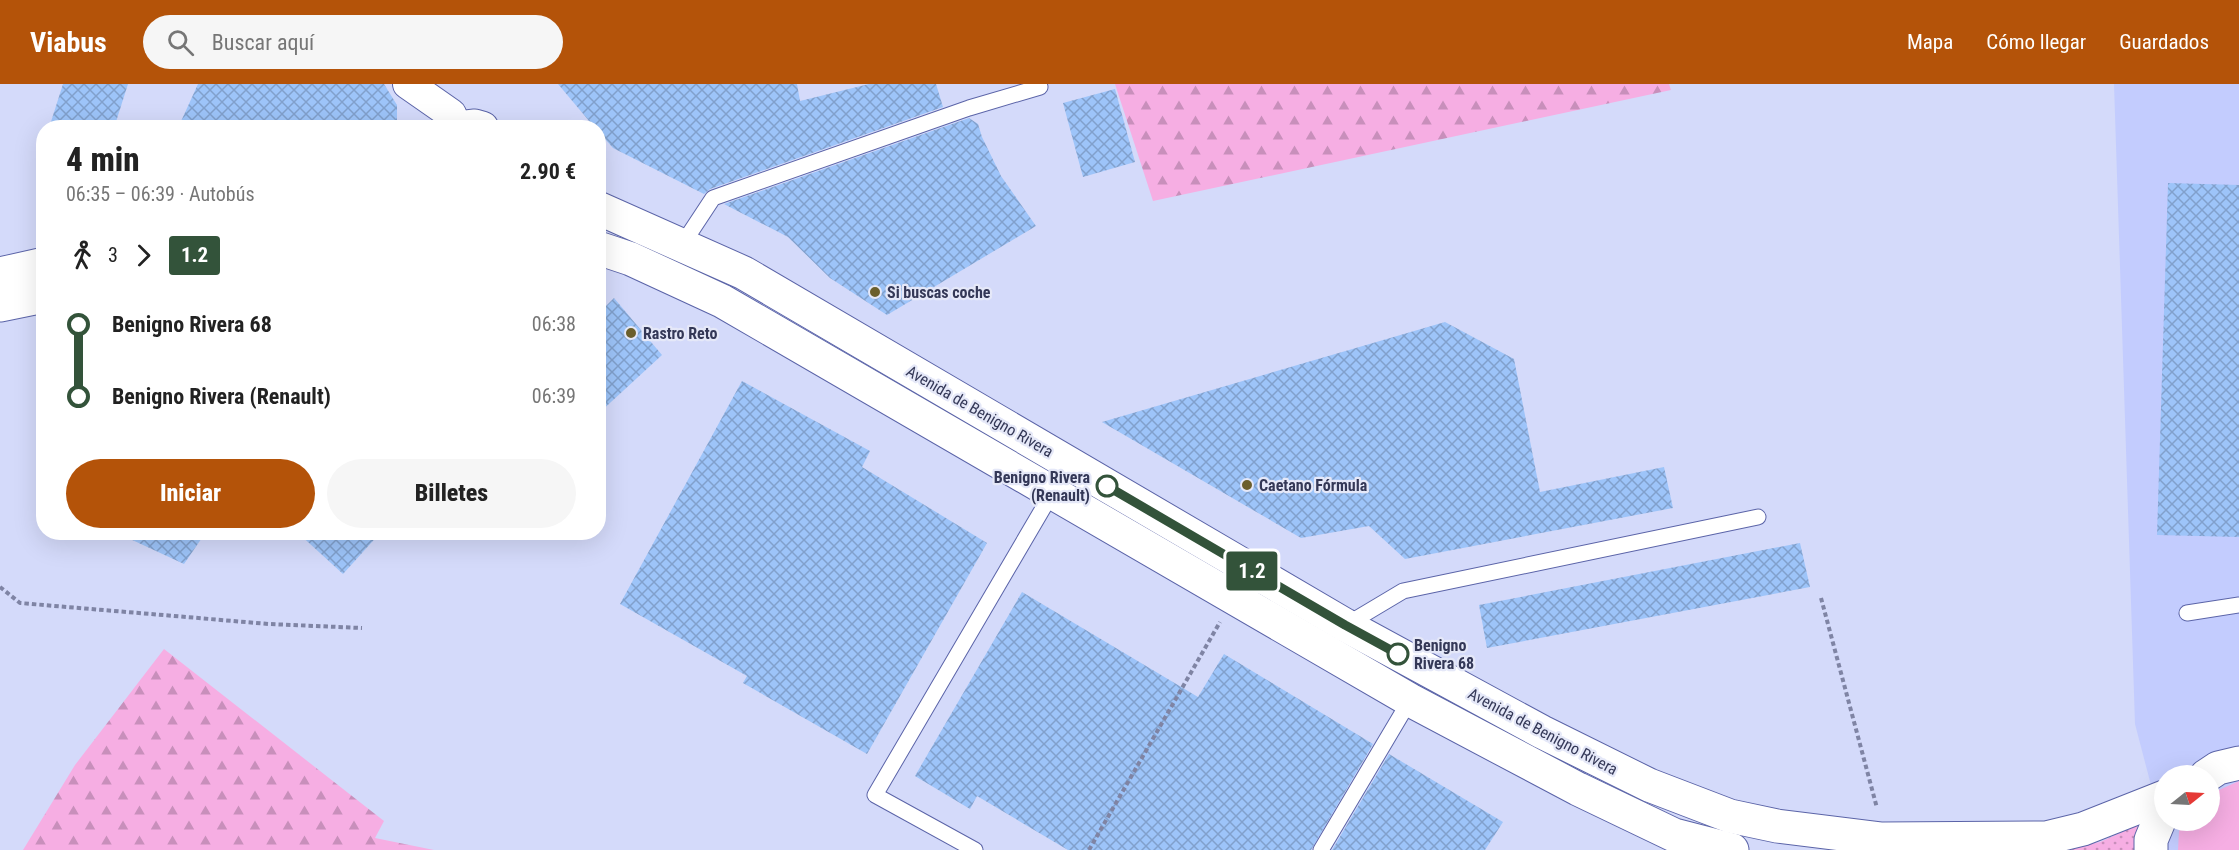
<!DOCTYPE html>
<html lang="es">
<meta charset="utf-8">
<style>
:root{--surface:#fff;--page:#f6f6f6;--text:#222;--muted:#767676;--accent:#b45309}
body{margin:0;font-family:"Roboto Condensed",sans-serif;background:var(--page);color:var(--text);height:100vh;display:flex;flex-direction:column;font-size:22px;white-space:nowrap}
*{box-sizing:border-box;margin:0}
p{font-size:20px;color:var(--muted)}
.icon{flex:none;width:33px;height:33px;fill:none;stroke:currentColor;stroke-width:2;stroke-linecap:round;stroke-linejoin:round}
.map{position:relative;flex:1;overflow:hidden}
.details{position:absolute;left:36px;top:36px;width:570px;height:420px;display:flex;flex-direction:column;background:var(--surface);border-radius:24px;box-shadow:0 6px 24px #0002}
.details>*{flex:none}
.badge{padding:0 12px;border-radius:4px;font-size:21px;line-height:39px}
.needle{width:39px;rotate:72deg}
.tools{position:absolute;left:2154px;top:681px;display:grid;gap:12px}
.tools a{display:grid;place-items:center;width:66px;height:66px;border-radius:50%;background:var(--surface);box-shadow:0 6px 24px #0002;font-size:30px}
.map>.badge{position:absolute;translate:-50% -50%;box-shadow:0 0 0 3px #fff}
.legs{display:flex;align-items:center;gap:9px;height:66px;padding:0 30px;font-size:20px}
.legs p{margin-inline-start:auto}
.head{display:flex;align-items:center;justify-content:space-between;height:102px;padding:0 30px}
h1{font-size:33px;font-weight:800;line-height:45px}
.action{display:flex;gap:12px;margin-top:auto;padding:12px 30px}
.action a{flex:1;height:69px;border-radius:36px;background:var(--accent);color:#fff;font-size:24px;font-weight:800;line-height:69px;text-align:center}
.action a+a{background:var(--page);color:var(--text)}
ul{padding:0 30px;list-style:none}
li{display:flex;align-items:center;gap:21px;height:72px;font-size:22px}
li i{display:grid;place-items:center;width:9px;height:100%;margin:0 8px;background:currentColor}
li i::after{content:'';width:15px;height:15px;margin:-8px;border:4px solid;border-radius:50%;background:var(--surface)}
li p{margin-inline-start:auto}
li:first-child i{background:linear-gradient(#0000 50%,currentColor 0)}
li:last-child i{background:linear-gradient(currentColor 50%,#0000 0)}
header{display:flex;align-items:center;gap:36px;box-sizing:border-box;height:84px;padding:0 30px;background:var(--accent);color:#fff}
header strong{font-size:28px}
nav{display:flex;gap:33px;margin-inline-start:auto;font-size:21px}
.search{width:420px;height:54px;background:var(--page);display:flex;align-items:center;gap:15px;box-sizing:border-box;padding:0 21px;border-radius:33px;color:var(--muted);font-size:22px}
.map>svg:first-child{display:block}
.built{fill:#c3ccfe;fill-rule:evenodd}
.grass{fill:url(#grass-dots)}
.forest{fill:url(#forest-firs)}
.garden{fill:#f6aee3}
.building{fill:url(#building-cross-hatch)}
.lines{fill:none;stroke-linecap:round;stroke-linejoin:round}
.service-casing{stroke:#5b64a8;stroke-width:17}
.minor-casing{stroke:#5b64a8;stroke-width:32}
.secondary-casing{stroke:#5b64a8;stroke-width:35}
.path{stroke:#7f84a4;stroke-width:4;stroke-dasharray:4.5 3;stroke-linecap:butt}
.service{stroke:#fff;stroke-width:15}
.minor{stroke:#fff;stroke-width:30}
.secondary{stroke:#fff;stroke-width:33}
.line-1-casing{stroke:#fff;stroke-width:14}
.line-1{stroke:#33533a;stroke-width:9}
.poi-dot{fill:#6b5f2c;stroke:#e5e8f8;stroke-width:2}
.stop-1-dot{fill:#fff;stroke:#33533a;stroke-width:3}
.labels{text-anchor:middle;stroke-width:4.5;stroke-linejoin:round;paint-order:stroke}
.poi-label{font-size:16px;font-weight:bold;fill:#343857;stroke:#e5e8f8;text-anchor:start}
.street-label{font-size:16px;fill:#343857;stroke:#e5e8f8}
.stop-label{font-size:16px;font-weight:bold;fill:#343857;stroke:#e5e8f8;text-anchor:end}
</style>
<header>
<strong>Viabus</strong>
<div class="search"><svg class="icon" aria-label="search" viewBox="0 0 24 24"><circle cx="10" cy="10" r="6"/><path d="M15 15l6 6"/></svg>Buscar aquí</div>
<nav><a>Mapa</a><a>Cómo llegar</a><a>Guardados</a></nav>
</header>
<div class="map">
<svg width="2239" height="766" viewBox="0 0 2239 766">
<defs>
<pattern id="grass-dots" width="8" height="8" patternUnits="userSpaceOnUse" patternTransform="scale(1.5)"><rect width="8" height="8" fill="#f6aee3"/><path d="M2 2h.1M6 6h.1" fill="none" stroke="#c88fbb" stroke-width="1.8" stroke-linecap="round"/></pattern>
<pattern id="forest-firs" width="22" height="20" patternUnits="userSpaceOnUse" patternTransform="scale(1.5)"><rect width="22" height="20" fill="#f6aee3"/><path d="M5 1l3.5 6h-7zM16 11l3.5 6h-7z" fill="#c88fbb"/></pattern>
<pattern id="building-cross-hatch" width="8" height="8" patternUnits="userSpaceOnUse" patternTransform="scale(1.5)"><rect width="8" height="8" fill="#9dc4f9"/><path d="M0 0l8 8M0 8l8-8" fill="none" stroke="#81a0cc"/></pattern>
</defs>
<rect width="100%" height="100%" fill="#d4dafa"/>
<!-- built -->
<path class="built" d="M2114,0H2239V766H2168L2135,640ZM2164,692H2210V736H2164Z"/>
<!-- grass -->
<path class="grass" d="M2144,738L2138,766H2059L2100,758Z"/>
<!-- forest -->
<g class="forest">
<path d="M1115,0H1669L1671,6L1153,117Z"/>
<path d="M164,565L384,737L375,754L434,766H23L75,681Z"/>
</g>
<!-- garden -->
<path class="garden" d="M2239,697V766H2178L2179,747L2186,737L2210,736V710Z"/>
<!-- building -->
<g class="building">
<path d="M63,0H128L114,44H49Z"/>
<path d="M198,0H384L397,21V44H178Z"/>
<path d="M558,0H797L800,17L869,0H936L943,23L710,105L704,110L613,64L598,47V44H595Z"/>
<path d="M1115,5L1135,78L1083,93L1063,19Z"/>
<path d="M969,34L978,40L982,53L1001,92L1036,142L887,231L830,194L788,153L724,120Z"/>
<path d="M2168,99L2239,101V453L2157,451Z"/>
<path d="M614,214L662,271L598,330V230Z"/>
<path d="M1445,238L1514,275L1540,408L1664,383L1673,424L1405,475L1369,442L1301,454L1102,338Z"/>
<path d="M742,297L870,367L862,383L987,459L867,670L743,599L747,592L620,520Z"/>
<path d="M115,448H206L184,480Z"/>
<path d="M297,448H381L343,490Z"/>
<path d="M1800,459L1810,503L1487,564L1479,521Z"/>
<path d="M1022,508L1198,613L1224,570L1373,660L1311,766H1068L977,712L970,725L915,692Z"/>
<path d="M1389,670L1503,738L1485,766H1332Z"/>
</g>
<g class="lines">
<!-- service casing -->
<g class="service-casing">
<g id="service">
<path d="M682,161L713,114L969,24L1040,3"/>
<path d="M2187,529L2239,521"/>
<path d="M1346,541L1403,507L1758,433"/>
<path d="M975,766L875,711L1052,409"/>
<path d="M1321,766L1410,616"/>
</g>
</g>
<!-- minor casing -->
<g class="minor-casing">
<path id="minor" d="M408,0L451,30L457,44"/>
</g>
<!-- secondary casing -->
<g class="secondary-casing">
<g id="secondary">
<path d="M458,44L475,42L482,44"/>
<path d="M598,124L744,189L1345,541L1542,648L1649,701L1730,732L1777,742L1882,755L2046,754L2083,745L2164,713"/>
<path d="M598,164L631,175L722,217L1410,616L1578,705L1674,751L1732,766"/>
<path d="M0,190L44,180"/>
<path d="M0,221L44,212"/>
<path d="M2206,692L2218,684L2239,679"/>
<path d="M2151,766V756L2164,725"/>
</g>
</g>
<!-- path -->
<g class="path">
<path d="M405,44V43"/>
<path d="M0,503L20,519L269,540L362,544"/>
<path d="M1821,514L1877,724"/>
<path d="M1089,766L1220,538"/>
</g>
<!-- service -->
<use href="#service" class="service"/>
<!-- minor -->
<use href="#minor" class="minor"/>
<!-- secondary -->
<use href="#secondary" class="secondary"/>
</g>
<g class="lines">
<!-- line-1 casing -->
<g class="line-1-casing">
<path id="line-1" d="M1107,402L1345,541L1398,570"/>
</g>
<!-- line-1 -->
<use href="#line-1" class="line-1"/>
</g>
<!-- markers -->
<g class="poi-dot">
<circle cx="875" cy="208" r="6"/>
<circle cx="631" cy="249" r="6"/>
<circle cx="1247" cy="401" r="6"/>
</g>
<g class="stop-1-dot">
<circle cx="1107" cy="402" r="10"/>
<circle cx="1398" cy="570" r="10"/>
</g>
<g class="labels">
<!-- poi labels -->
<g class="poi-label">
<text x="887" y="214">Si buscas coche</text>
<text x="643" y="255">Rastro Reto</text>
<text x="1259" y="407">Caetano Fórmula</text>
</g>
<!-- street labels -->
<g class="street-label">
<text transform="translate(980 327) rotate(30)" y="6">Avenida de Benigno Rivera</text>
<text transform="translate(1543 647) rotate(28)" y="6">Avenida de Benigno Rivera</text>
</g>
<!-- stop labels -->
<g class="stop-label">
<text x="1090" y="399">Benigno Rivera<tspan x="1090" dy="18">(Renault)</tspan></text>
<text x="1414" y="567" text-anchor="start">Benigno<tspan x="1414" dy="18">Rivera 68</tspan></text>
</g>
</g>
</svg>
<div class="tools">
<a><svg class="needle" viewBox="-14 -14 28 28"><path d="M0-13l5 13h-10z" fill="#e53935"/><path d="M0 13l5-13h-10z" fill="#767676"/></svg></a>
</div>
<b class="badge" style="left:1252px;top:487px;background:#33533a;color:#fff">1.2</b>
<section class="details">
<div class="head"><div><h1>4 min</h1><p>06:35 – 06:39 · Autobús</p></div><b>2.90 €</b></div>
<div class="legs"><svg class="icon" aria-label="walk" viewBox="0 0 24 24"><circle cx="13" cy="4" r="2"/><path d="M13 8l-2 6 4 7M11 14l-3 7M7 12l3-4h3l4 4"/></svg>3<svg class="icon" aria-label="forward" viewBox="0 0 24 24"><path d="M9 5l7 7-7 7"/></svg><b class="badge" style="background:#33533a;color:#fff">1.2</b></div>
<ul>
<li><i style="color:#33533a"></i><b>Benigno Rivera 68</b><p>06:38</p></li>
<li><i style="color:#33533a"></i><b>Benigno Rivera (Renault)</b><p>06:39</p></li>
</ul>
<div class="action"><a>Iniciar</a><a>Billetes</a></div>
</section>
</div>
